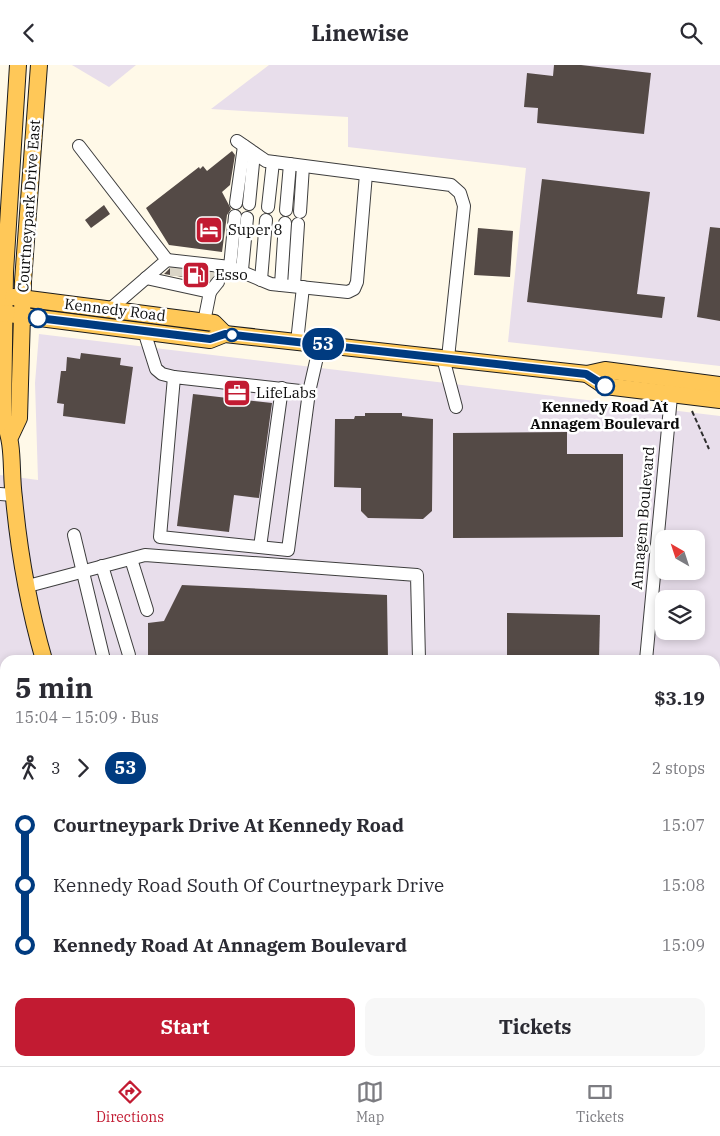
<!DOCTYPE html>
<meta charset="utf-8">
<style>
:root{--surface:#fff;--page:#f7f7f7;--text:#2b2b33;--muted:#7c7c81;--line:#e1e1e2;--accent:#c21b32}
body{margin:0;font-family:"IBM Plex Serif",serif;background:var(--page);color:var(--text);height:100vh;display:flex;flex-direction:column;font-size:19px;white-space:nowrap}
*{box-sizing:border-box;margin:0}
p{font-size:16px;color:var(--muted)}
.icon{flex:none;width:28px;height:28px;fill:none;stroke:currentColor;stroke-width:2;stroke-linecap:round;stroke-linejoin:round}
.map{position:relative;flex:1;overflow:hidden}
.drawer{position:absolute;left:0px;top:590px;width:720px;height:411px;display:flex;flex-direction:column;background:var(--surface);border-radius:15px 15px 0 0;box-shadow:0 2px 8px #0003}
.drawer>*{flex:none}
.badge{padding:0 10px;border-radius:16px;font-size:18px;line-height:32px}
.needle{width:32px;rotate:321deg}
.buttons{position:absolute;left:655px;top:465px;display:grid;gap:10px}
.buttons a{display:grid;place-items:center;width:50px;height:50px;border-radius:10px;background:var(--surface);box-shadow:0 2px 8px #0003;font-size:25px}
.map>.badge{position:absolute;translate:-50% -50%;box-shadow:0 0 0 2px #fff}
.legs{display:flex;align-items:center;gap:8px;height:55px;padding:0 15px;font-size:16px}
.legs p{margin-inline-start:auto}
.summary{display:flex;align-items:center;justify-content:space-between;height:85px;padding:0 15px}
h1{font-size:28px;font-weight:700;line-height:38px}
.primary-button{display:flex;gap:10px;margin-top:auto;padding:10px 15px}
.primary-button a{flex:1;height:58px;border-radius:10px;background:var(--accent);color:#fff;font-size:20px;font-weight:700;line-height:58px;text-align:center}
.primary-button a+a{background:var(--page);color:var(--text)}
ul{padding:0 15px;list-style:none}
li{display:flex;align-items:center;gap:18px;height:60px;font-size:19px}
li i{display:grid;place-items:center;width:8px;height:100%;margin:0 6px;background:currentColor}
li i::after{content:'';width:12px;height:12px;margin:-6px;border:4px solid;border-radius:50%;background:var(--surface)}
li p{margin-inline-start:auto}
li:first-child i{background:linear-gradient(#0000 50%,currentColor 0)}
li:last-child i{background:linear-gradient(currentColor 50%,#0000 0)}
header{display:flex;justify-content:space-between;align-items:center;height:65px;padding:0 15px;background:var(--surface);font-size:22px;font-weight:700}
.dock{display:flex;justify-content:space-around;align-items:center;height:70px;border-top:1px solid var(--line);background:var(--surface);font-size:14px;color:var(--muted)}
.dock a{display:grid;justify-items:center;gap:2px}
.dock .on{color:var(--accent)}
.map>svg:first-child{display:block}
.industrial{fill:#e8deeb;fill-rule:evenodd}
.building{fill:#544a46}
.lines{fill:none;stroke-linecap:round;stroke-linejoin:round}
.minor-tunnel{stroke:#dad5c7;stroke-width:12;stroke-dasharray:12 6;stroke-linecap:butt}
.minor-casing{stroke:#3e3e3e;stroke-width:14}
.major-casing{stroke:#1c1c1c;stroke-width:18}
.path{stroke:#2d2d2d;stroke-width:2;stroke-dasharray:5 2.5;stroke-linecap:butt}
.minor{stroke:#fff;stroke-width:12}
.major{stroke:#ffc858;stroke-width:16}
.line-1-casing{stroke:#fff;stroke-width:11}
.line-1{stroke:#003b80;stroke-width:8}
.stop-1-dot{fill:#fff;stroke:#003b80;stroke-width:2.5}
.labels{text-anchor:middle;stroke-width:5;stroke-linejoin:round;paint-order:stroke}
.street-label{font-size:15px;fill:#0b0b0b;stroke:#fff}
.poi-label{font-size:15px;fill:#0b0b0b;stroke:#fff;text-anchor:start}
.stop-label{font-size:15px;font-weight:bold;fill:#0b0b0b;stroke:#fff}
</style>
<header><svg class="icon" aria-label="back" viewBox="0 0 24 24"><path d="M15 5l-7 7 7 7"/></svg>Linewise<svg class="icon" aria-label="search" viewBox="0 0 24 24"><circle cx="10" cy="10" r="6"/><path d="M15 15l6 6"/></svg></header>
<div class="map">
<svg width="720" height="1001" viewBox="0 0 720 1001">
<rect width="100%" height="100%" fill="#fff9e8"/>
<!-- industrial -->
<g class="industrial">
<path d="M72,0H136L109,22Z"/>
<path d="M269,0H720V301L508,277L526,103L348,82V52L211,44Z"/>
<path d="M39,269L720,351V1001H0V410L38,415L35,318ZM664,474H696V506H664ZM664,534H696V566H664ZM5,595H715V996H5Z"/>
</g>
<!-- building -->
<g class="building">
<path d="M554,0H581L651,8L644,69L537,58L538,43L524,42L527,8L553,11Z"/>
<path d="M232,86L235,90L230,120L222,127L231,144L227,150L222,187L169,180L146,143L199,102L200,104L203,101L207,106Z"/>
<path d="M542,114L650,127L637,229L665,232L662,253L527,237Z"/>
<path d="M104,140L110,149L91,163L85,155Z"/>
<path d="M710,162L720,163V256L697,252Z"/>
<path d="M478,163L513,166L510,212L474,210Z"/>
<path d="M170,203L226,210L225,214L220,209H216L209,216L164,209Z"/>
<path d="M81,288L121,293L120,300L133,302L125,359L63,351L64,339L57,338L61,306H66L67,292L80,294Z"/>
<path d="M193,329L272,338L259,433L234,430L229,467L177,461Z"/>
<path d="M365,348H402V351L433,354L432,446L423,454L368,453L361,446V423L334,422L335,354H354L355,351H365Z"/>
<path d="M567,367V389H623V472L453,473V368Z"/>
<path d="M182,520L387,530L388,595H148V558L164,556Z"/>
<path d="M507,548L600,550L599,595H507Z"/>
</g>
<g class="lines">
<!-- minor-tunnel -->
<g class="minor-tunnel">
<path d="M176,211V202"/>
<path d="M187,212L188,204"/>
<path d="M198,214L199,205"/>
<path d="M210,216L211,207"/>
</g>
<!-- minor casing -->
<g class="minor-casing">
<g id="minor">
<path d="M237,76L266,96L451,120L460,128L464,141L448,293"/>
<path d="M79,81L167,195L109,245"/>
<path d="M236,138L244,81"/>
<path d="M249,139L254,88"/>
<path d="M268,142L273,97"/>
<path d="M286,145L290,99"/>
<path d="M300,147L303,101"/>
<path d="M235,151L230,202L271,219L348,227L354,224L357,217L366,109"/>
<path d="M167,195L230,202"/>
<path d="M242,205L247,153"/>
<path d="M146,213L210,227L204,257"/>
<path d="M261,215L266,155"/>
<path d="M281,220L285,158"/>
<path d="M294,221L298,159"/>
<path d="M210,227L218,217"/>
<path d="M144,266L156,304L162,309L174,312"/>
<path d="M297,277L303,222"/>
<path d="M443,293L456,342"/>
<path d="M309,327L174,312L160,472L288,485L309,327L320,279"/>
<path d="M0,429L13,430"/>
<path d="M74,470L104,595"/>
<path d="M260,482L282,323"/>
<path d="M131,494L147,545"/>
<path d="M102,501L129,590"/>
<path d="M28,521L145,490L417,510L419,595"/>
<path d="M646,595L672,321"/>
<path d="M0,656L5,654"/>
<path d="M0,851L5,849"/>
<path d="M0,897H5"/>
<path d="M676,996V1001"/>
<path d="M251,998L252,1001"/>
<path d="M140,1001V996"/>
</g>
</g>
<!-- major casing -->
<g class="major-casing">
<g id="major">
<path d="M18,0L5,207L3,354C15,380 10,404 14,433C19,487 29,543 44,595"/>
<path d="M13,232L214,258L225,269"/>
<path d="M0,248L210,275L225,269L587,309L605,305L720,320"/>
<path d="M587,309L605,321L720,335"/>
<path d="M11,370L19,353L23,216L39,0"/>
<path d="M193,996L194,1001"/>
</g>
</g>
<!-- path -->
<path class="path" d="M692,346L709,384"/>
<!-- minor -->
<use href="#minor" class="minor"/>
<!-- major -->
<use href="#major" class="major"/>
</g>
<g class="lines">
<!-- line-1 casing -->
<g class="line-1-casing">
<path id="line-1" d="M38,253L210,274L225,269L586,309L605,321"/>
</g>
<!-- line-1 -->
<use href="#line-1" class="line-1"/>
</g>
<!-- icons -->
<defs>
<g id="hotel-square" transform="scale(1.4375)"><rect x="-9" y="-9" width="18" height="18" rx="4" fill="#c21b32" stroke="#fff"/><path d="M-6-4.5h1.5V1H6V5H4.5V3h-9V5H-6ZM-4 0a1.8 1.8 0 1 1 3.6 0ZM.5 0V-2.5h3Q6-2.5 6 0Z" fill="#fff"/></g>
<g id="fuel-square" transform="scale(1.4375)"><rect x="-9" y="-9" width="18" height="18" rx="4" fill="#c21b32" stroke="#fff"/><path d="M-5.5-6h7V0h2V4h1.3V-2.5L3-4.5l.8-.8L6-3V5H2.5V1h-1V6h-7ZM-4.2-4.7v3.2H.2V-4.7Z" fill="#fff"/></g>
<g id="office-square" transform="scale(1.4375)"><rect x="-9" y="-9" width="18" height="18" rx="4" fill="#c21b32" stroke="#fff"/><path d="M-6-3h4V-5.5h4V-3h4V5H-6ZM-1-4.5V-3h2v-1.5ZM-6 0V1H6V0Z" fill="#fff"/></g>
</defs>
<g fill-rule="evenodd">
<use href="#hotel-square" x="209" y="165"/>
<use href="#fuel-square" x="196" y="210"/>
<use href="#office-square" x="237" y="328"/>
</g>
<!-- markers -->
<g class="stop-1-dot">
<circle cx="38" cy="253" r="9"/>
<circle cx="232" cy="270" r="6"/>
<circle cx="605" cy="321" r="9"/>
</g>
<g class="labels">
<!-- street labels -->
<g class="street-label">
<text transform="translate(29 141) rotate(-86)" y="5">Courtneypark Drive East</text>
<text transform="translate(115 245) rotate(7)" y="5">Kennedy Road</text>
<text transform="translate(643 453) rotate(-85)" y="5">Annagem Boulevard</text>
</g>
<!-- poi labels -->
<g class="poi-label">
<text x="228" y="170">Super 8</text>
<text x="215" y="215">Esso</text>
<text x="256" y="333">LifeLabs</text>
</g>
<!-- stop labels -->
<g class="stop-label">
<text x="605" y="347">Kennedy Road At<tspan x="605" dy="17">Annagem Boulevard</tspan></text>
</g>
</g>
</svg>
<div class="buttons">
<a><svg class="needle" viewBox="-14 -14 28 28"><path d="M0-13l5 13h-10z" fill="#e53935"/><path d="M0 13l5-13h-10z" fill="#7c7c81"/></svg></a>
<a><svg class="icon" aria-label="layers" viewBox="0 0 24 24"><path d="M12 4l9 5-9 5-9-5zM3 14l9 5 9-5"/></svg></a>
</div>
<b class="badge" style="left:323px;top:279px;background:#003b80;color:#fff">53</b>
<section class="drawer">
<div class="summary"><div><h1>5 min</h1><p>15:04 – 15:09 · Bus</p></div><b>$3.19</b></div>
<div class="legs"><svg class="icon" aria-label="walk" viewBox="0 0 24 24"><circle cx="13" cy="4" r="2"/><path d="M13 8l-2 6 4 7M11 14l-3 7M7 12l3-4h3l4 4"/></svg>3<svg class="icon" aria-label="forward" viewBox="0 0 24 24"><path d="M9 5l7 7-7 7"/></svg><b class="badge" style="background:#003b80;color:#fff">53</b><p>2 stops</p></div>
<ul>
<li><i style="color:#003b80"></i><b>Courtneypark Drive At Kennedy Road</b><p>15:07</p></li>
<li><i style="color:#003b80"></i><span>Kennedy Road South Of Courtneypark Drive</span><p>15:08</p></li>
<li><i style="color:#003b80"></i><b>Kennedy Road At Annagem Boulevard</b><p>15:09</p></li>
</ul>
<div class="primary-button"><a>Start</a><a>Tickets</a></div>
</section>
</div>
<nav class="dock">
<a class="on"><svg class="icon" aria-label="directions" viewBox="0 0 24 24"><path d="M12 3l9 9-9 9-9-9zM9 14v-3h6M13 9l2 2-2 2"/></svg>Directions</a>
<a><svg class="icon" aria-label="map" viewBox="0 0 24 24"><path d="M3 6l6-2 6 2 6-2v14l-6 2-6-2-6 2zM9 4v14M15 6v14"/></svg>Map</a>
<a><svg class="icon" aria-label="tickets" viewBox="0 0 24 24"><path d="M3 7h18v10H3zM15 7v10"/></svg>Tickets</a>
</nav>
